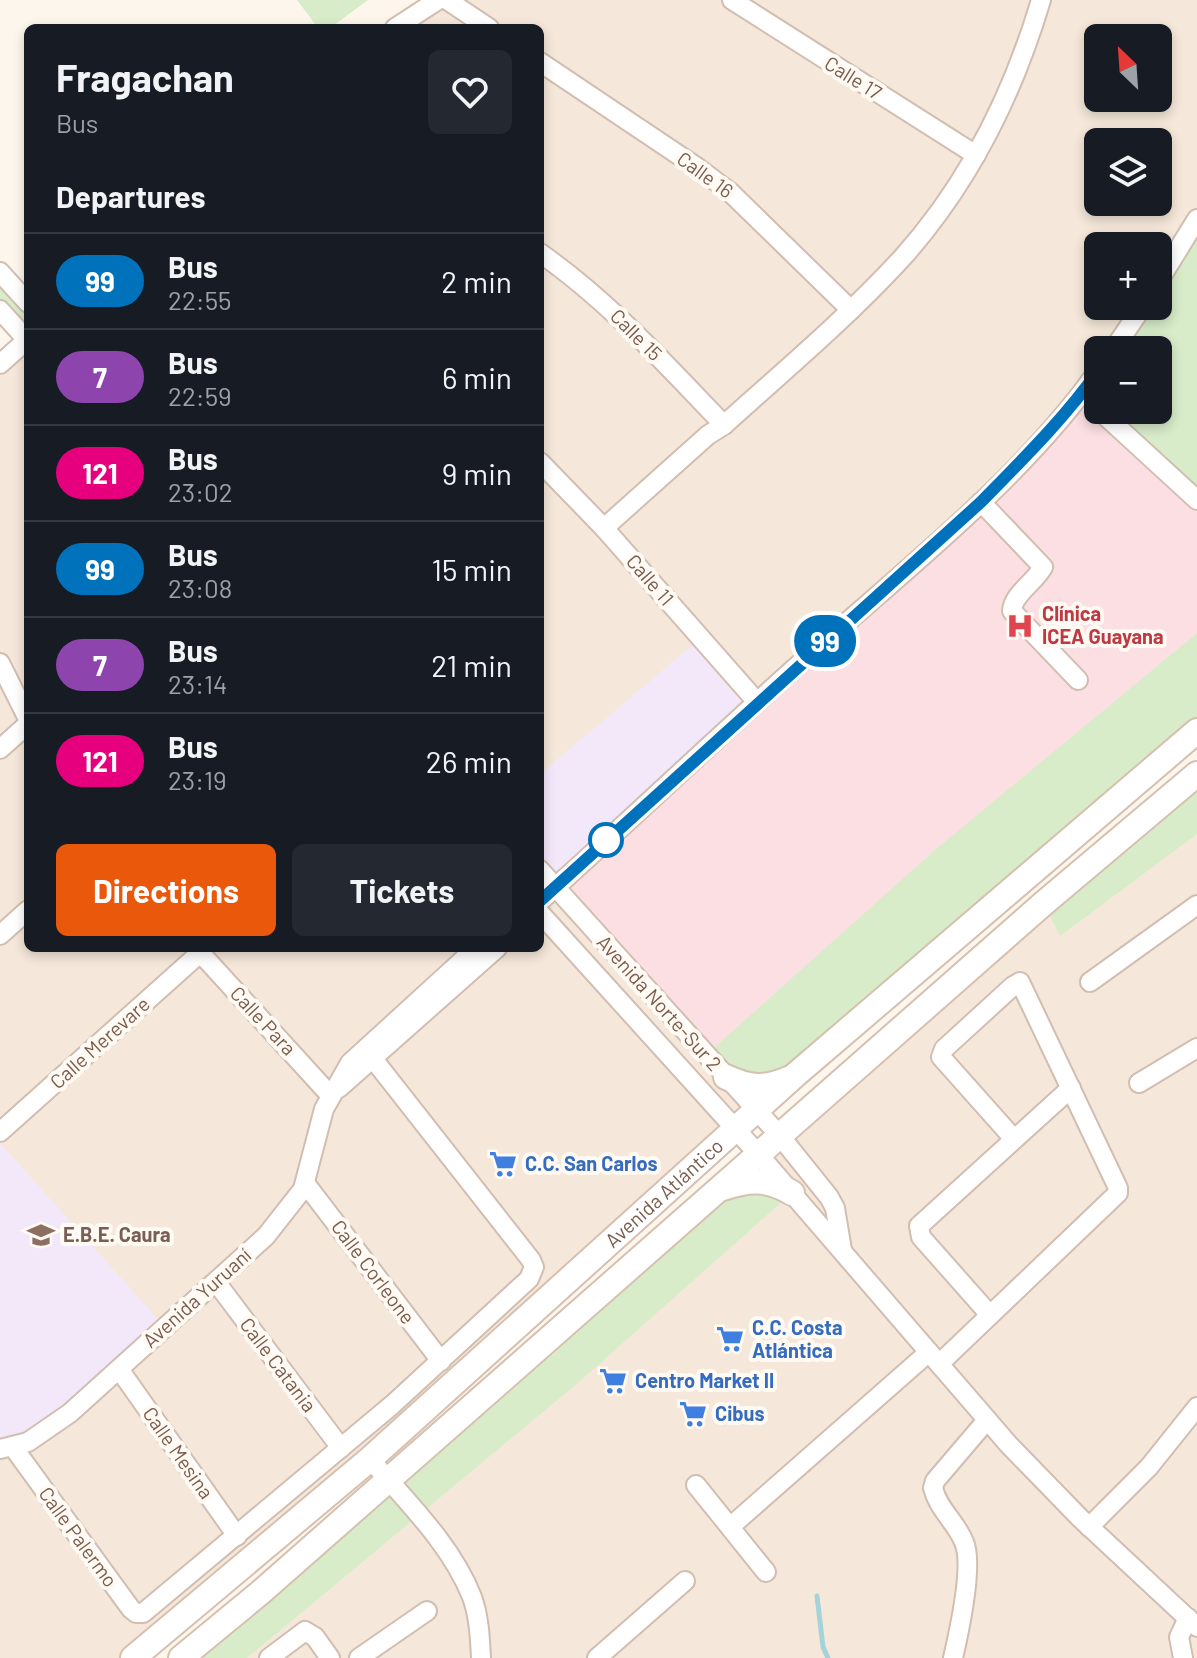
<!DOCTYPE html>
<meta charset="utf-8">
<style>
:root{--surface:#171b24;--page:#242831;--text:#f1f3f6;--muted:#9ea1a6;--line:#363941;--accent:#ea580c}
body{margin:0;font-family:Barlow,sans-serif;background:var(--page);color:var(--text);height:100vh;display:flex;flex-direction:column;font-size:30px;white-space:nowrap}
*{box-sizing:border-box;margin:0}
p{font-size:26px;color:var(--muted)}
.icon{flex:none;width:44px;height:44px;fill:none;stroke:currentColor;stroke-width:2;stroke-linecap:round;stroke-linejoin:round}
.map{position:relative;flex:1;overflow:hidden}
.sheet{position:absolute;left:24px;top:24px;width:520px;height:928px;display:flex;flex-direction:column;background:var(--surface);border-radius:12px;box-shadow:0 4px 12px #0003}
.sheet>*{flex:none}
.badge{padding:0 16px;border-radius:26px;font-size:28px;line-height:52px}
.needle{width:52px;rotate:335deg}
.buttons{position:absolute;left:1084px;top:24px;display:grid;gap:16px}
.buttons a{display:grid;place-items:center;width:88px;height:88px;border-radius:12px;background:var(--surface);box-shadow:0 4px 12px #0003;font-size:40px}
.map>.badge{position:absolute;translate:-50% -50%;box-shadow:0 0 0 4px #fff}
h2{padding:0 32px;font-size:30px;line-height:72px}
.round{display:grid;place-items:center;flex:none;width:84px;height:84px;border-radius:12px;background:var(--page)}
.overview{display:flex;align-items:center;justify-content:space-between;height:136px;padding:0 32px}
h1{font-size:38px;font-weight:700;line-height:60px}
.action{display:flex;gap:16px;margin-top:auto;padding:16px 32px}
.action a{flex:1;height:92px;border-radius:12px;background:var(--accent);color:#fff;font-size:32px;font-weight:700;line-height:92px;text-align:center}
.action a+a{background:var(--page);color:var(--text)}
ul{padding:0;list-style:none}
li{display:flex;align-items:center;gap:24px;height:96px;padding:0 32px;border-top:2px solid var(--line)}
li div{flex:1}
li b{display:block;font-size:30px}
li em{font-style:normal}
li .badge{min-width:88px;font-weight:700;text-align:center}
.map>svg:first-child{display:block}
.residential{fill:#f5e8da;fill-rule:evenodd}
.education{fill:#f3e8fa}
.medical{fill:#fbdfe3}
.green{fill:#d8ecc9}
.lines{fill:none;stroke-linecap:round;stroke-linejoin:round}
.stream{stroke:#a5d3da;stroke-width:5}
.minor-casing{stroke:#d1beb0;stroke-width:22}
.secondary-casing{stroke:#d6c0b0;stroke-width:28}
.minor{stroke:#fff;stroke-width:18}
.secondary{stroke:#fff;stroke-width:24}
.line-casing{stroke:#fff;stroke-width:18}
.line{stroke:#0072bc;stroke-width:12}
.stop-dot{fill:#fff;stroke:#0072bc;stroke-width:4}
.labels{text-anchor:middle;stroke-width:8;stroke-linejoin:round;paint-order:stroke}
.street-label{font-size:20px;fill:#7a5c4d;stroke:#fffaf3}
.health-label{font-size:20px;font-weight:bold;fill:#be3a42;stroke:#fffaf3;text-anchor:start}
.shop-label{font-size:20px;font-weight:bold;fill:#366cbe;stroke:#fffaf3;text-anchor:start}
.education-label{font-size:20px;font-weight:bold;fill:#785e54;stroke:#fffaf3;text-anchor:start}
</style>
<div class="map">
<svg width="1197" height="1658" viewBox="0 0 1197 1658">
<rect width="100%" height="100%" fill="#fdf6ec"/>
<!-- residential -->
<g class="residential">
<path d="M438,0H1197V731L133,1658H0V364L28,339V948H540V28H395ZM1098,38H1158V98H1098ZM1098,142H1158V202H1098ZM1098,246H1158V306H1098ZM1098,350H1158V410H1098Z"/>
<path d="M1197,774V1658H181Z"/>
</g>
<!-- education -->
<g class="education">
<path d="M701,638L757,702L556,887L540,870V774Z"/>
<path d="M0,1143L165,1327L70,1413L0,1449Z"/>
</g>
<!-- medical -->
<path class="medical" d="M1081,394L1197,500V633L936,849L706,1055L556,887L949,531Z"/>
<!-- green -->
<g class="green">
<path d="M297,0H368L330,28H318Z"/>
<path d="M1197,219V494L1099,410H1158V350H1113L1143,306H1158V282Z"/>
<path d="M0,272L28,303V341L0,310Z"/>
<path d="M1197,633V731L772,1086L706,1055L936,849Z"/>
<path d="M1197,774V834L1060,936L1044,903Z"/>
<path d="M721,1188L792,1193L579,1382L247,1658H181Z"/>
</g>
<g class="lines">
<!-- stream -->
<path class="stream" d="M817,1596L823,1647L828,1658"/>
<!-- minor casing -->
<g class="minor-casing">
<g id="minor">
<path d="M447,0L489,28"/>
<path d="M732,0L976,155"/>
<path d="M395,28L438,0"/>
<path d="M540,62L698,168L730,192L851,310"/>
<path d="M540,253C609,301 666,365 724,425"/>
<path d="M0,272L28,303"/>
<path d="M1158,282L1197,219"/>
<path d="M0,310L28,341"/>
<path d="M1113,350L1143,306"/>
<path d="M0,364L28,339"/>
<path d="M1099,410L1197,500"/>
<path d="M540,462L604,528L757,702"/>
<path d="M981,502L1043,567C1035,582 1013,594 1012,611L1078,680"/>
<path d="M604,528L708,435L724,425C785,370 848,317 903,257C969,183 1013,94 1041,0"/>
<path d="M0,663L28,719"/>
<path d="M0,749L28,724"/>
<path d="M540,870L780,1136L829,1197L835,1208L842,1250"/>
<path d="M540,901C632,819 721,733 814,651C912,564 1021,479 1098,371"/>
<path d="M540,913L759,1155L1009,1445L1080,1518L1197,1627"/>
<path d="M0,935L28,910"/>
<path d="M196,948L330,1095"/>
<path d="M1090,982L1197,905"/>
<path d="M1139,1083L1197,1048"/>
<path d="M339,1088L497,948"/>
<path d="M0,1132L200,953"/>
<path d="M305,1183L441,1361"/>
<path d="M216,1282L341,1448"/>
<path d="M990,1315L921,1237L919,1226L1071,1088"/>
<path d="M939,1364L1118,1193V1188L1020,982L1013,986L944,1049L941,1057L1014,1139"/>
<path d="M119,1369L237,1536"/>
<path d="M13,1447L131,1609L136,1613H143L392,1405L529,1279L534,1267L531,1260L374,1060"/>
<path d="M0,1449L28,1442L70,1413L266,1236L303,1189L324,1109L350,1063L476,948"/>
<path d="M370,1459C407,1502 451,1544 472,1597C479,1616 480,1638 481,1658"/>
<path d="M696,1485L766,1572"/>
<path d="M730,1527L929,1352"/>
<path d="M1089,1527L1149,1467L1197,1407"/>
<path d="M269,1658L305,1631L315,1637L330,1658"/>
<path d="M359,1658L427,1611"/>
<path d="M597,1658L685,1581"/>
<path d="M953,1658C959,1632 974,1565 964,1542C956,1522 938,1509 933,1488L935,1481L987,1420"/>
<path d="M1183,1658L1179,1637L1188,1618"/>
</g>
</g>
<!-- secondary casing -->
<g class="secondary-casing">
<g id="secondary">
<path d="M726,1077C749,1088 765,1089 788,1079"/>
<path d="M723,1188C749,1179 768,1178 792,1193"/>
<path id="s1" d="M133,1658L370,1459L794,1076L1197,731"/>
<path d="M181,1658L261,1592L1044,903L1197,774"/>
</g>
</g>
<!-- minor -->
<use href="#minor" class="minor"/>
<!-- secondary -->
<use href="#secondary" class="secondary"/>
</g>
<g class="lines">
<!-- line casing -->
<g class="line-casing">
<path id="line" d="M540,901L981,502C1022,460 1064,419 1098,371"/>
</g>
<!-- line -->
<use href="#line" class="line"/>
</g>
<!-- icons -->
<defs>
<g id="hospital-bare" transform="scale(2.16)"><path d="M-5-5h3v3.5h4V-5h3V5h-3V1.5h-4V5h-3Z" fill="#e0444e" stroke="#fffaf3" stroke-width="2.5" paint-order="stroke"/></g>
<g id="supermarket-bare" transform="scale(2.16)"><path d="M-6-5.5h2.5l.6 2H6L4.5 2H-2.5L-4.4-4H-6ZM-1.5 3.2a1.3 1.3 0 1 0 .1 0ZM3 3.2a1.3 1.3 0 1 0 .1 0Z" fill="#3f7fe0" stroke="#fffaf3" stroke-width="2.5" paint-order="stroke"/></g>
<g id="school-bare" transform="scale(2.16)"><path d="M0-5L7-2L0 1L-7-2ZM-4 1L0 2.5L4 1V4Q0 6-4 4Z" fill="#8d6e63" stroke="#fffaf3" stroke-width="2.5" paint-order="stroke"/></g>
</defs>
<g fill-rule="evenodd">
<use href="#hospital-bare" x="1020" y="626"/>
<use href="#supermarket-bare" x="503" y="1164"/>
<use href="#school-bare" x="41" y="1235"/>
<use href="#supermarket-bare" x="730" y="1339"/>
<use href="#supermarket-bare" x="613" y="1381"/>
<use href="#supermarket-bare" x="693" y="1414"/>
</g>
<!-- markers -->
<circle class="stop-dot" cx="606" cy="840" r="16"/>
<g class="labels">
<!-- street labels -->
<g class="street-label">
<text transform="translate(853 78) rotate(32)" y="7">Calle 17</text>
<text transform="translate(705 175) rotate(36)" y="7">Calle 16</text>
<text transform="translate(636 335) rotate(45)" y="7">Calle 15</text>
<text transform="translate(650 580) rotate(49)" y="7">Calle 11</text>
<text transform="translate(659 1003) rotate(48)" y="7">Avenida Norte-Sur 2</text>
<text transform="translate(263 1021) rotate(47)" y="7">Calle Para</text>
<text transform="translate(100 1043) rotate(-42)" y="7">Calle Merevare</text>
<text dy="7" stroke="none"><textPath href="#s1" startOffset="706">Avenida Atlántico</textPath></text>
<text transform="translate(373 1272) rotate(53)" y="7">Calle Corleone</text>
<text transform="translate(197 1298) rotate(-42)" y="7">Avenida Yuruaní</text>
<text transform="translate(278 1365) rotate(53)" y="7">Calle Catania</text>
<text transform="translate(178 1453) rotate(55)" y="7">Calle Mesina</text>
<text transform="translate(78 1537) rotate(54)" y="7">Calle Palermo</text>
</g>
<!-- health labels -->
<g class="health-label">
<text x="1042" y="621">Clínica<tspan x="1042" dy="23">ICEA Guayana</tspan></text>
</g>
<!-- shop labels -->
<g class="shop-label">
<text x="525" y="1171">C.C. San Carlos</text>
<text x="752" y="1335">C.C. Costa<tspan x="752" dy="23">Atlántica</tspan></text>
<text x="635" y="1388">Centro Market II</text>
<text x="715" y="1421">Cibus</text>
</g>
<!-- education labels -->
<g class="education-label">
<text x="63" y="1242">E.B.E. Caura</text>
</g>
</g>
</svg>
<div class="buttons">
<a><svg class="needle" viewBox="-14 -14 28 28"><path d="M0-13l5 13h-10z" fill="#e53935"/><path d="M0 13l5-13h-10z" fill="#9ea1a6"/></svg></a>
<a><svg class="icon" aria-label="layers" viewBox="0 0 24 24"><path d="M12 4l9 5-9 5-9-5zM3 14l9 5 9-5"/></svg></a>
<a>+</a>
<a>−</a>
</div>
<b class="badge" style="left:825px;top:641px;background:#0072bc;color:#fff">99</b>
<section class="sheet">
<div class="overview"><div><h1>Fragachan</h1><p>Bus</p></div><a class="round"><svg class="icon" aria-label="heart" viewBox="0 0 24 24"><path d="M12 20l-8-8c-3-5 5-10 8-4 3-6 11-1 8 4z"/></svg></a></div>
<h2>Departures</h2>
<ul>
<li><span class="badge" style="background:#0072bc;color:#fff">99</span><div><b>Bus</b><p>22:55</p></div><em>2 min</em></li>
<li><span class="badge" style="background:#8e44ad;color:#fff">7</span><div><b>Bus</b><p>22:59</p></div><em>6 min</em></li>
<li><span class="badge" style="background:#e6007e;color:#fff">121</span><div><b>Bus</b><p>23:02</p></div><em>9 min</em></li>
<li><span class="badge" style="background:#0072bc;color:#fff">99</span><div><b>Bus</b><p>23:08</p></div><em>15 min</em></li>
<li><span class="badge" style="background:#8e44ad;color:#fff">7</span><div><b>Bus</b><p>23:14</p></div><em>21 min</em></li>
<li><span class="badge" style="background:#e6007e;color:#fff">121</span><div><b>Bus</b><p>23:19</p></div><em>26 min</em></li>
</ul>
<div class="action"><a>Directions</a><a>Tickets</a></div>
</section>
</div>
